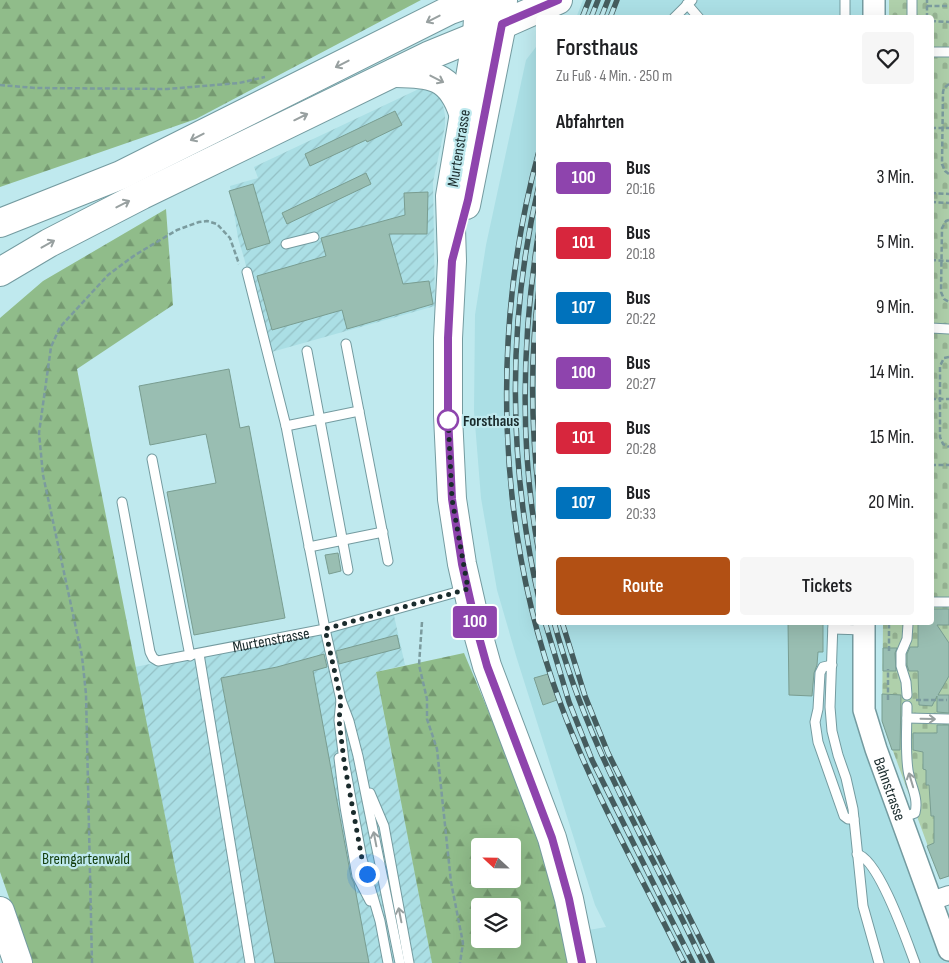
<!DOCTYPE html>
<html lang="de">
<meta charset="utf-8">
<style>
:root{--surface:#fff;--page:#f6f6f6;--text:#202124;--muted:#757577;--accent:#b25014}
body{margin:0;font-family:"Sofia Sans Condensed",sans-serif;background:var(--page);color:var(--text);height:100vh;display:flex;flex-direction:column;font-size:19px;white-space:nowrap}
*{box-sizing:border-box;margin:0}
p{font-size:16px;color:var(--muted)}
.icon{flex:none;width:28px;height:28px;fill:none;stroke:currentColor;stroke-width:2;stroke-linecap:round;stroke-linejoin:round}
.map{position:relative;flex:1;overflow:hidden}
.side{position:absolute;left:536px;top:15px;width:398px;height:610px;display:flex;flex-direction:column;background:var(--surface);border-radius:5px;box-shadow:0 5px 20px #0002}
.side>*{flex:none}
.badge{padding:0 10px;border-radius:4px;font-size:18px;line-height:32px}
.needle{width:32px;rotate:292deg}
.buttons{position:absolute;left:471px;top:838px;display:grid;gap:10px}
.buttons a{display:grid;place-items:center;width:50px;height:50px;border-radius:5px;background:var(--surface);box-shadow:0 5px 20px #0002;font-size:25px}
.you{position:absolute;width:25px;height:25px;margin:-12px;border:4px solid #fff;border-radius:50%;background:#1a73e8;box-shadow:0 0 0 8px #1a73e833}
.map>.badge{position:absolute;translate:-50% -50%;box-shadow:0 0 0 2px #fff}
h2{padding:0 20px;font-size:19px;line-height:45px}
.round{display:grid;place-items:center;flex:none;width:52px;height:52px;border-radius:5px;background:var(--page)}
.headline{display:flex;align-items:center;justify-content:space-between;height:85px;padding:0 20px}
h1{font-size:24px;font-weight:600;line-height:38px}
.action{display:flex;gap:10px;margin-top:auto;padding:10px 20px}
.action a{flex:1;height:58px;border-radius:5px;background:var(--accent);color:#fff;font-size:20px;font-weight:600;line-height:58px;text-align:center}
.action a+a{background:var(--page);color:var(--text)}
ul{padding:0;list-style:none}
li{display:flex;align-items:center;gap:15px;height:65px;padding:0 20px}
li div{flex:1}
li b{display:block;font-size:19px}
li em{font-style:normal}
li .badge{min-width:55px;font-weight:700;text-align:center}
.map>svg:first-child{display:block}
.built{fill:#abdfe5}
.industrial{fill:url(#industrial-furrows)}
.forest{fill:url(#forest-firs);fill-rule:evenodd}
.cemetery{fill:url(#cemetery-stones)}
.building{fill:#99beb2;stroke:#799d91}
.lines{fill:none;stroke-linecap:round;stroke-linejoin:round}
.service-casing{stroke:#749ba0;stroke-width:11}
.minor-casing{stroke:#749ba0;stroke-width:20}
.tertiary-casing{stroke:#749ba0;stroke-width:24}
.primary-casing{stroke:#749ba0;stroke-width:30}
.motorway-casing{stroke:#749ba0;stroke-width:30}
.path{stroke:#7b9b9e;stroke-width:2.5;stroke-dasharray:5 2.5;stroke-linecap:butt}
.service{stroke:#fff;stroke-width:9}
.minor{stroke:#fff;stroke-width:18}
.tertiary{stroke:#fff;stroke-width:21}
.primary{stroke:#fff;stroke-width:28}
.motorway{stroke:#fff;stroke-width:28}
.rail-casing{stroke:#455c5e;stroke-width:5.5}
.rail{stroke:#bfe9ee;stroke-width:4;stroke-dasharray:11;stroke-linecap:butt}
.oneway{stroke:#98a0a0}
.line-casing{stroke:#fff;stroke-width:11}
.line{stroke:#8e44ad;stroke-width:8}
.walk{stroke:#1a2b2c;stroke-width:5;stroke-dasharray:0 9}
.stop-dot{fill:#fff;stroke:#8e44ad;stroke-width:2.5}
.labels{text-anchor:middle;stroke-width:4.5;stroke-linejoin:round;paint-order:stroke}
.street-label{font-size:16px;fill:#1a2b2c;stroke:#bfe9ee}
.stop-label{font-size:16px;font-weight:bold;fill:#1a2b2c;stroke:#bfe9ee;text-anchor:start}
.park-label{font-size:16px;fill:#123d0c;stroke:#bfe9ee}
</style>
<div class="map">
<svg width="949" height="963" viewBox="0 0 949 963">
<defs>
<pattern id="industrial-furrows" width="10" height="10" patternUnits="userSpaceOnUse" patternTransform="scale(1.25)"><rect width="10" height="10" fill="#abdfe5"/><path d="M-1 1l2-2M0 10L10 0M9 11l2-2" fill="none" stroke="#93c0c5"/></pattern>
<pattern id="forest-firs" width="22" height="20" patternUnits="userSpaceOnUse" patternTransform="scale(1.25)"><rect width="22" height="20" fill="#90bc8a"/><path d="M5 1l3.5 6h-7zM16 11l3.5 6h-7z" fill="#759971"/></pattern>
<pattern id="cemetery-stones" width="16" height="16" patternUnits="userSpaceOnUse" patternTransform="scale(1.25)"><rect width="16" height="16" fill="#afd0ab"/><path d="M2 7V4a2 2 0 0 1 4 0v3zM10 15v-3a2 2 0 0 1 4 0v3z" fill="#96b393"/></pattern>
</defs>
<rect width="100%" height="100%" fill="#bfe9ee"/>
<!-- built -->
<g class="built">
<path d="M583,0H874V17L576,18Z"/>
<path d="M539,43V622L864,623L862,687L949,950V963H589L583,931L606,927L595,905L517,659L497,590L481,498L474,411L475,315L486,245L526,60Z"/>
</g>
<!-- industrial -->
<g class="industrial">
<path d="M423,87L431,89L442,100L445,115V126L433,182L435,306L268,353L244,258L238,238L230,186L258,178L254,167Z"/>
<path d="M393,611L405,665L376,672L432,963H194L135,667L322,629Z"/>
</g>
<!-- forest -->
<g class="forest">
<path d="M0,0H421L196,119L0,187Z"/>
<path d="M166,209L173,305L77,369L194,963H32L0,872V318L43,281Z"/>
<path d="M464,653L531,813L547,863L570,963H432L376,672ZM480,846H512V879H480ZM480,906H512V939H480Z"/>
</g>
<!-- cemetery -->
<path class="cemetery" d="M889,0H949V876L940,879L882,721L883,623L931,622V18L889,17Z"/>
<!-- building -->
<g class="building">
<path d="M395,111L402,125L367,142L366,140L310,166L305,154Z"/>
<path d="M366,173L371,184L287,224L282,213Z"/>
<path d="M253,184L270,243L247,250L229,191Z"/>
<path d="M428,192L427,234H389L403,284L429,281L433,304L347,329L342,310L272,330L257,276L326,256L321,238L405,215L404,193Z"/>
<path d="M229,369L240,428L249,426L285,618L194,635L167,492L216,483L206,434L150,445L139,386Z"/>
<path d="M338,553L341,571L329,574L325,555Z"/>
<path d="M931,609H949V625H937L949,643V676L938,695H949V713L937,712V696L932,706L919,705L918,671H909L907,665V654L910,647H918V622H931Z"/>
<path d="M788,622H823V652H818L817,665L814,673L812,696L789,695Z"/>
<path d="M397,635L400,648L339,664L336,651Z"/>
<path d="M883,648H897L895,653L896,671H883Z"/>
<path d="M324,654L327,667L313,671L351,877L354,883L369,963H275L221,678L277,667Z"/>
<path d="M548,674L557,700L543,705L534,678Z"/>
<path d="M882,694L901,695L900,750H892L882,721Z"/>
<path d="M937,725H949V876L940,879L927,846L934,843V816H931L929,785H926V770L923,769V752L913,750V733H937Z"/>
</g>
<g class="lines">
<!-- service casing -->
<g class="service-casing">
<g id="service">
<path d="M687,4L699,18"/>
<path d="M674,18L692,0"/>
<path d="M845,18V0"/>
<path d="M912,18V0"/>
<path d="M931,52H949"/>
<path d="M286,244L314,237"/>
<path d="M247,272L286,426L325,629L341,700"/>
<path d="M931,328L949,329"/>
<path d="M346,344L388,561"/>
<path d="M307,351L348,570"/>
<path d="M286,426L359,411"/>
<path d="M152,459L190,656"/>
<path id="s1" d="M122,502L150,652L153,658L158,661L325,629L464,590"/>
<path d="M309,547L383,532"/>
<path d="M931,602H949"/>
<path d="M833,622L830,707L832,731L838,755L846,778L853,809L863,906L879,963"/>
<path d="M833,629L864,630"/>
<path d="M199,654L250,963"/>
<path d="M832,665L823,667L820,673L818,709L815,722L818,742L844,816L848,819H854"/>
<path d="M907,695L906,682L901,666V653L907,639L908,624"/>
<path d="M907,718L949,719"/>
<path d="M339,758L345,807L357,876L370,901"/>
<path d="M370,793L384,826L409,963"/>
<path d="M901,818L915,813C919,797 910,785 908,770C905,749 907,727 907,706"/>
<path d="M857,854C879,859 907,942 915,963"/>
<path d="M388,963L380,921L362,859L344,761L339,720L341,700L349,721L358,756L400,963"/>
</g>
</g>
<!-- minor casing -->
<g class="minor-casing">
<path id="minor" d="M931,901L949,895"/>
</g>
<!-- tertiary casing -->
<g class="tertiary-casing">
<g id="tertiary">
<path d="M874,18V0"/>
<path id="s2" d="M864,622V710L876,749L949,950"/>
</g>
</g>
<!-- primary casing -->
<g class="primary-casing">
<g id="primary">
<path d="M479,0L477,36L450,196L452,261L448,338V416L452,499L462,564L477,630L487,666L552,838L569,899L582,963"/>
<path d="M488,31L558,0"/>
<path d="M466,205L502,24L503,0"/>
</g>
</g>
<!-- motorway casing -->
<g class="motorway-casing">
<g id="motorway">
<path d="M394,73C431,74 450,74 463,113"/>
<path d="M0,223L121,175L450,10L478,0"/>
<path d="M0,272L49,243L142,195L428,56L477,36"/>
<path d="M0,911L18,963"/>
</g>
</g>
<!-- path -->
<g class="path">
<path d="M927,6H949"/>
<path d="M927,18V0"/>
<path d="M931,21L949,22"/>
<path d="M949,84L944,88L943,92L942,164L945,171L949,174"/>
<path d="M0,85L35,88L167,89L239,83L265,77"/>
<path d="M931,128H949"/>
<path d="M931,193L949,194"/>
<path d="M931,202L949,203"/>
<path d="M949,220L946,221L942,228L941,292L944,299L949,302"/>
<path d="M931,260L949,261"/>
<path d="M949,357L944,358L940,366V437L943,444L949,447"/>
<path d="M931,399H949"/>
<path d="M931,465H949"/>
<path d="M422,622L419,665L427,699V719L437,749L451,882L463,943L460,963"/>
<path d="M889,651V622"/>
<path d="M888,700V669"/>
<path d="M916,700H947"/>
<path d="M92,963L86,694L82,656L43,475L39,433L51,347L60,327L108,275L135,255L177,230L199,222L207,221L217,224L230,238L239,264"/>
</g>
<!-- service -->
<use href="#service" class="service"/>
<!-- minor -->
<use href="#minor" class="minor"/>
<!-- tertiary -->
<use href="#tertiary" class="tertiary"/>
<!-- primary -->
<use href="#primary" class="primary"/>
<!-- motorway -->
<use href="#motorway" class="motorway"/>
<!-- rail casing -->
<g class="rail-casing">
<g id="rail">
<path d="M582,18L589,0"/>
<path d="M591,18L598,0"/>
<path d="M601,18L608,0"/>
<path d="M610,18L617,0"/>
<path d="M539,151C490,330 496,531 561,705C594,795 642,877 684,963"/>
<path d="M539,185C507,320 508,463 539,599"/>
<path d="M539,230C522,337 519,446 539,553"/>
<path d="M539,288C530,356 531,426 539,495"/>
<path d="M545,622L569,702L592,760L693,963"/>
<path d="M554,622C587,747 650,848 703,963"/>
<path d="M562,622L585,696L608,753L712,963"/>
</g>
</g>
<!-- rail -->
<use href="#rail" class="rail"/>
</g>
<!-- one-way arrows -->
<defs><path id="oneway-shaft" d="M-6 0H5M1.5-3L5.5 0L1.5 3" fill="none" stroke-width="1.6" stroke-linecap="round" stroke-linejoin="round" transform="scale(1.25)"/></defs>
<g class="oneway">
<use href="#oneway-shaft" transform="translate(433 19) rotate(153)"/>
<use href="#oneway-shaft" transform="translate(342 64) rotate(153)"/>
<use href="#oneway-shaft" transform="translate(437 79) rotate(27)"/>
<use href="#oneway-shaft" transform="translate(301 117) rotate(-26)"/>
<use href="#oneway-shaft" transform="translate(197 137) rotate(153)"/>
<use href="#oneway-shaft" transform="translate(123 204) rotate(-27)"/>
<use href="#oneway-shaft" transform="translate(48 244) rotate(-29)"/>
<use href="#oneway-shaft" transform="translate(928 719) rotate(1)"/>
<use href="#oneway-shaft" transform="translate(911 780) rotate(-107)"/>
<use href="#oneway-shaft" transform="translate(375 839) rotate(-101)"/>
<use href="#oneway-shaft" transform="translate(400 915) rotate(-101)"/>
</g>
<g class="lines">
<!-- line casing -->
<g class="line-casing">
<path id="line" d="M558,0L502,24L468,200L452,261L448,338V416L452,499L462,564L477,630L487,666L552,838L569,899L582,963"/>
</g>
<!-- line -->
<use href="#line" class="line"/>
<!-- walk -->
<path class="walk" d="M367,874L362,859L344,761L339,720L341,700L325,629L468,589L452,499L448,416V420"/>
</g>
<!-- markers -->
<circle class="stop-dot" cx="448" cy="420" r="10"/>
<g class="labels">
<!-- street labels -->
<g class="street-label">
<text transform="translate(458 148) rotate(-81)" y="6">Murtenstrasse</text>
<text dy="6" stroke="none"><textPath href="#s1" startOffset="280">Murtenstrasse</textPath></text>
<text dy="6" stroke="none"><textPath href="#s2" startOffset="171">Bahnstrasse</textPath></text>
</g>
<!-- stop labels -->
<g class="stop-label">
<text x="463" y="426">Forsthaus</text>
</g>
<!-- park labels -->
<g class="park-label">
<text x="86" y="864">Bremgartenwald</text>
</g>
</g>
</svg>
<div class="buttons">
<a><svg class="needle" viewBox="-14 -14 28 28"><path d="M0-13l5 13h-10z" fill="#e53935"/><path d="M0 13l5-13h-10z" fill="#757577"/></svg></a>
<a><svg class="icon" aria-label="layers" viewBox="0 0 24 24"><path d="M12 4l9 5-9 5-9-5zM3 14l9 5 9-5"/></svg></a>
</div>
<div class="you" style="left:367px;top:874px"></div>
<b class="badge" style="left:475px;top:622px;background:#8e44ad;color:#fff">100</b>
<section class="side">
<div class="headline"><div><h1>Forsthaus</h1><p>Zu Fuß · 4 Min. · 250 m</p></div><a class="round"><svg class="icon" aria-label="heart" viewBox="0 0 24 24"><path d="M12 20l-8-8c-3-5 5-10 8-4 3-6 11-1 8 4z"/></svg></a></div>
<h2>Abfahrten</h2>
<ul>
<li><span class="badge" style="background:#8e44ad;color:#fff">100</span><div><b>Bus</b><p>20:16</p></div><em>3 Min.</em></li>
<li><span class="badge" style="background:#d7263d;color:#fff">101</span><div><b>Bus</b><p>20:18</p></div><em>5 Min.</em></li>
<li><span class="badge" style="background:#0072bc;color:#fff">107</span><div><b>Bus</b><p>20:22</p></div><em>9 Min.</em></li>
<li><span class="badge" style="background:#8e44ad;color:#fff">100</span><div><b>Bus</b><p>20:27</p></div><em>14 Min.</em></li>
<li><span class="badge" style="background:#d7263d;color:#fff">101</span><div><b>Bus</b><p>20:28</p></div><em>15 Min.</em></li>
<li><span class="badge" style="background:#0072bc;color:#fff">107</span><div><b>Bus</b><p>20:33</p></div><em>20 Min.</em></li>
</ul>
<div class="action"><a>Route</a><a>Tickets</a></div>
</section>
</div>
